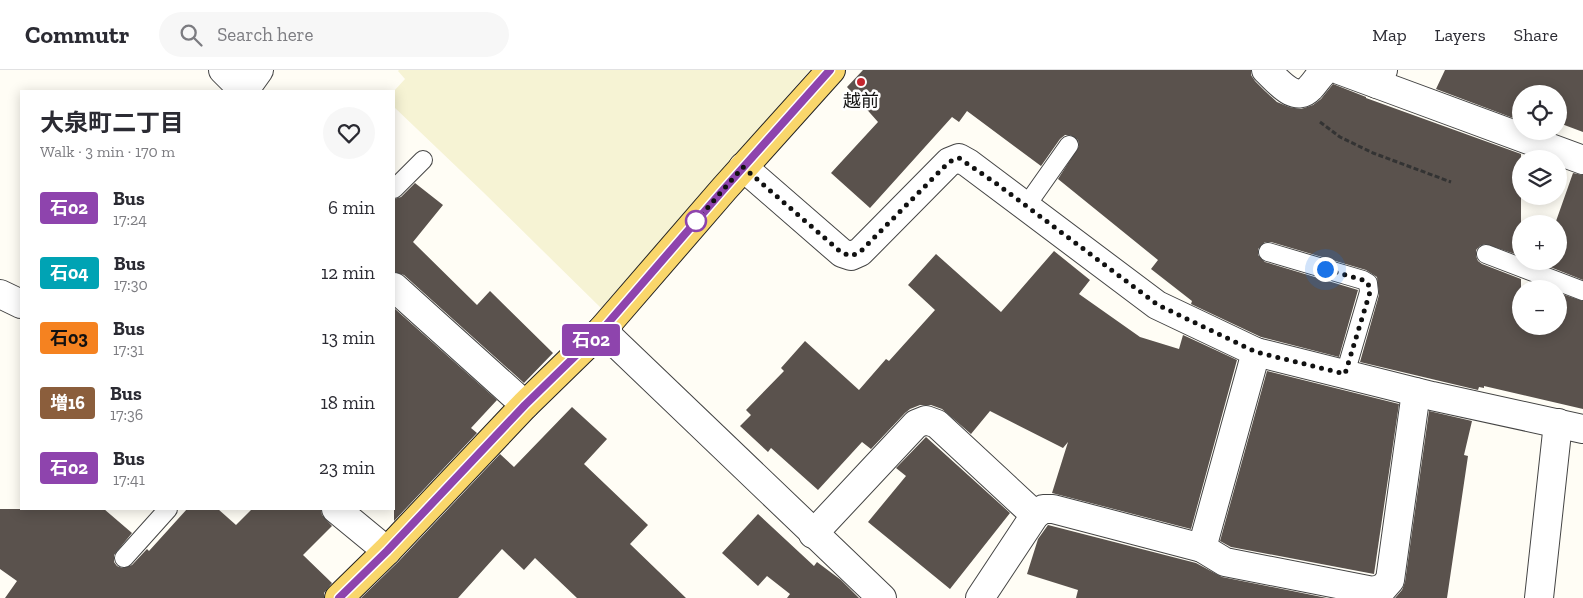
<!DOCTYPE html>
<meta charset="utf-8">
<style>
:root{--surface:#fff;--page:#f7f7f7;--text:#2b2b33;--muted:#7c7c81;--line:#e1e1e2}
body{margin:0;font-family:"Zilla Slab","Noto Sans JP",serif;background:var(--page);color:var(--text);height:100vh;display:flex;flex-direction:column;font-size:19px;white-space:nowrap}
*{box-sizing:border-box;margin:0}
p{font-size:16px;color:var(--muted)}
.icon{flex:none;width:28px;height:28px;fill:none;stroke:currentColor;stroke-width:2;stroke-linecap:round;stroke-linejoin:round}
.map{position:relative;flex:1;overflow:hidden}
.side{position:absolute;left:20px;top:20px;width:375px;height:420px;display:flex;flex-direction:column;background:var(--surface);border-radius:0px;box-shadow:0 2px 12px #0003}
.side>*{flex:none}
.badge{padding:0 10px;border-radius:4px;font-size:18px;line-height:32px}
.buttons{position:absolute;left:1512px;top:15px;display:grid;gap:10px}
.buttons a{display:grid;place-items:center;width:55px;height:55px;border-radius:50%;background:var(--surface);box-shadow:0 2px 12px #0003;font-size:25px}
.you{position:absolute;width:25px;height:25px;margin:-12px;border:4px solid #fff;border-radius:50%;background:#1a73e8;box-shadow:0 0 0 8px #1a73e833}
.map>.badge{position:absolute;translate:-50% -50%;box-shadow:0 0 0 2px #fff}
.round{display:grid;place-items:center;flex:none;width:52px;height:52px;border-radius:26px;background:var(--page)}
.overview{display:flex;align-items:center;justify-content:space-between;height:85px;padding:0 20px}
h1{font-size:24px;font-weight:700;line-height:38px}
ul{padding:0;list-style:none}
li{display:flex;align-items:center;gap:15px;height:65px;padding:0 20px}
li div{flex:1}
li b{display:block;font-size:19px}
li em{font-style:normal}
li .badge{min-width:55px;font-weight:700;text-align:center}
header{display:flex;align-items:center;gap:30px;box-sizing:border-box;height:70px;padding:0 25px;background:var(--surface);border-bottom:1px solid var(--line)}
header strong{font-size:24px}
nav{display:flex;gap:28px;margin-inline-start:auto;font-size:18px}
.search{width:350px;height:45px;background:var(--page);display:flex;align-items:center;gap:12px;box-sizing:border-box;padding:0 18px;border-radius:28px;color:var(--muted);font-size:19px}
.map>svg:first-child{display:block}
.farmland{fill:#f6f3d4}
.building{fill:#5a524d}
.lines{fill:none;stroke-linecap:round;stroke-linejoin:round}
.service-casing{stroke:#444;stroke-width:20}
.minor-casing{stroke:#444;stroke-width:30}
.primary-casing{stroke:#222;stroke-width:30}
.path{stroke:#333;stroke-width:3;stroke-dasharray:5 2.5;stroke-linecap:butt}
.service{stroke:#fff;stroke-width:18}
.minor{stroke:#fff;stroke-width:28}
.primary{stroke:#f9d66b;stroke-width:28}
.line-casing{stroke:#fff;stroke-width:11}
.line{stroke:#8e44ad;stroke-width:8}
.walk{stroke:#111;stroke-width:5;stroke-dasharray:0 9}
.poi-dot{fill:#c4262e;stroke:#fff;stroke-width:2}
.stop-dot{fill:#fff;stroke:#8e44ad;stroke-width:2.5}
.labels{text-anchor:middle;stroke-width:5;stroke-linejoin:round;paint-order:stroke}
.poi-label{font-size:18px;fill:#111;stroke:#fff}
</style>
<header>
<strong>Commutr</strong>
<div class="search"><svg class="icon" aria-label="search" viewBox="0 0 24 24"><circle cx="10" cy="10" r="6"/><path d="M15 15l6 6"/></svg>Search here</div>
<nav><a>Map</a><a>Layers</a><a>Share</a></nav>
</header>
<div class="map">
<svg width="1583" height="528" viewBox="0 0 1583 528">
<rect width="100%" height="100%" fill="#fffdf5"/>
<!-- farmland -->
<path class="farmland" d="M399,0H810L601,238L483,122L394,37V21L405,9L398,1Z"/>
<!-- building -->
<g class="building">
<path d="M863,0H1251V5L1255,11L1265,21L1277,32L1289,37L1301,39L1313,35L1321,29L1333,14L1366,27V28L1521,84V186L1485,174L1480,176L1476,180V186L1478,191L1482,194L1521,209V256H1559V223L1583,231V339L1484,316V318L1479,317L1478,320L1360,292L1379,225L1377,207L1366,200L1271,172H1265L1258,179V185L1265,192L1358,220L1339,287L1261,267L1191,234L1192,231L1151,199L1158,190L1058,109L1079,76L1078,70L1070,65H1065L1060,69L1041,96L967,41L959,52L952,47L870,138L831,103L878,52L847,17Z"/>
<path d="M1445,0H1583V62L1559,53V24H1521V51L1436,19Z"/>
<path d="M1573,103L1583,105V210L1540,193L1541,191H1559V154H1555Z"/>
<path d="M415,113L443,135L413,172L477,235L490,221L553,283L524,313L404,205L394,202V129L401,127Z"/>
<path d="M1054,181L1090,210L1079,224L1140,267L1179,279L1183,265L1237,290L1191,459L1052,423L1068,372L1063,378L990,341L971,364L942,339L931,335H920L910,339L905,343L871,379L862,372L818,420L771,378L768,382L740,356L751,345L746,340L784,301L781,298L805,271L859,320L886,289L889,291L935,240L908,215L936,184L1001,242Z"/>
<path d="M394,238L497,330L471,358L477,363L394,451Z"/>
<path d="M1267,301L1399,334L1374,504L1231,477L1220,471Z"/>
<path d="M572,337L607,369L584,394L648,455L630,474L686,528H577L535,488L524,500L502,479L458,528H361L398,492L500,384L514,397Z"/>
<path d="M1429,341L1472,351L1464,385L1468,386L1447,528H1395L1402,520L1405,512Z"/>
<path d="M926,367L1010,443L950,519L868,452L906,406L896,398Z"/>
<path d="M0,439H104L132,463L114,485V492L117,496L122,498L132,495L147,479L149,481L187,439H218L236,455L252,439H321L322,445L332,456L303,485L332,513L324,523V528H5L17,511L0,499Z"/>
<path d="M758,444L814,496L817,492L841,510L859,528H787L790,524L767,506L758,516L722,483Z"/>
<path d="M1048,455L1196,493L1222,507L1327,528H1076L1078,520L1027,504L1038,469Z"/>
</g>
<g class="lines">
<!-- service casing -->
<g class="service-casing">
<g id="service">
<path d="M394,119L423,90"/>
<path d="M1026,136L1069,75"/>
<path d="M1268,182L1363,210L1368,213L1369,222L1345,304"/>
<path d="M1486,184L1583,221"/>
<path d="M124,488L168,439"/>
</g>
</g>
<!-- minor casing -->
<g class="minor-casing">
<g id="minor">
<path d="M223,0L244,21"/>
<path d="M1266,0C1278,11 1295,34 1310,18C1316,12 1319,5 1326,0"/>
<path d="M1339,0L1377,14L1383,0"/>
<path d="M1377,14L1583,90"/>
<path d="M244,21L259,0"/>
<path d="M743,97L842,183L851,186L860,182L949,92L959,88L968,93L1157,235L1256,282L1432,326L1583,359"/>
<path d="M394,217L525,335"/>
<path d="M0,224L21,234"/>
<path d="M602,260L882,528"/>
<path d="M336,439L387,481"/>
<path d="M813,464L916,354L926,350L937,354L1035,445"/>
<path d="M1202,478L1225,492L1373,521L1383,518L1390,510L1416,322"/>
<path d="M980,528L1035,445L1043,439H1053L1202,478L1256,282"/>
<path d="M1539,528L1558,353"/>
</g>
</g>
<!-- primary casing -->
<g class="primary-casing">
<path id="primary" d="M339,528L387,481L525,335L602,260L724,119L831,0"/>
</g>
<!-- path -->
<path class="path" d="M1320,52L1340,67L1373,83L1451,112"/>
<!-- service -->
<use href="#service" class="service"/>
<!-- minor -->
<use href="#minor" class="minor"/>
<!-- primary -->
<use href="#primary" class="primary"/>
</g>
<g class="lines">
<!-- line casing -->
<g class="line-casing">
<path id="line" d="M339,528L387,481L525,335L602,260L724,119L830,0"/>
</g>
<!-- line -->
<use href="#line" class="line"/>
<!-- walk -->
<path class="walk" d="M696,151L743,97L842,183L851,186L860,182L949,92L959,88L997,114L1158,235L1256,282L1345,304L1370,222L1368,213L1363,210L1325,199"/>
</g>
<!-- markers -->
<circle class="poi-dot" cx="861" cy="12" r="5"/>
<circle class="stop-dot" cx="696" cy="151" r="10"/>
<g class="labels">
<!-- poi labels -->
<g class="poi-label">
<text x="861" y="37">越前</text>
</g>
</g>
</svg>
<div class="buttons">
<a><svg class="icon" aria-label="locate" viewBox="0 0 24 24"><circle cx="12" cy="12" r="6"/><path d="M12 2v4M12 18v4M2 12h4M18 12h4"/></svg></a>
<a><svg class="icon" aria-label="layers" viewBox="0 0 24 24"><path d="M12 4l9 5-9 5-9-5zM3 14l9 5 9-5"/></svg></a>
<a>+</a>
<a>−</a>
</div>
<div class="you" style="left:1325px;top:199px"></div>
<b class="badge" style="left:591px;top:270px;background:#8e44ad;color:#fff">石02</b>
<section class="side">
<div class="overview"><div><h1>大泉町二丁目</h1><p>Walk · 3 min · 170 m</p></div><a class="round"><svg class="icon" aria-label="heart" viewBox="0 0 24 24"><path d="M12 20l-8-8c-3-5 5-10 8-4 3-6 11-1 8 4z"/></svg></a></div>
<ul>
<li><span class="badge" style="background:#8e44ad;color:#fff">石02</span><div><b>Bus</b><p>17:24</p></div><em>6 min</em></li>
<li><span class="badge" style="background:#00a3b4;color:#fff">石04</span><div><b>Bus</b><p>17:30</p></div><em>12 min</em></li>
<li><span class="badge" style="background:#f58220;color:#111">石03</span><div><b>Bus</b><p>17:31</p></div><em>13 min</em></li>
<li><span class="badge" style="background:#8b5e3c;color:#fff">増16</span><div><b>Bus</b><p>17:36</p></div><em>18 min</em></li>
<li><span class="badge" style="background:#8e44ad;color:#fff">石02</span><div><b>Bus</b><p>17:41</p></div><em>23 min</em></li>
</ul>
</section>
</div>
